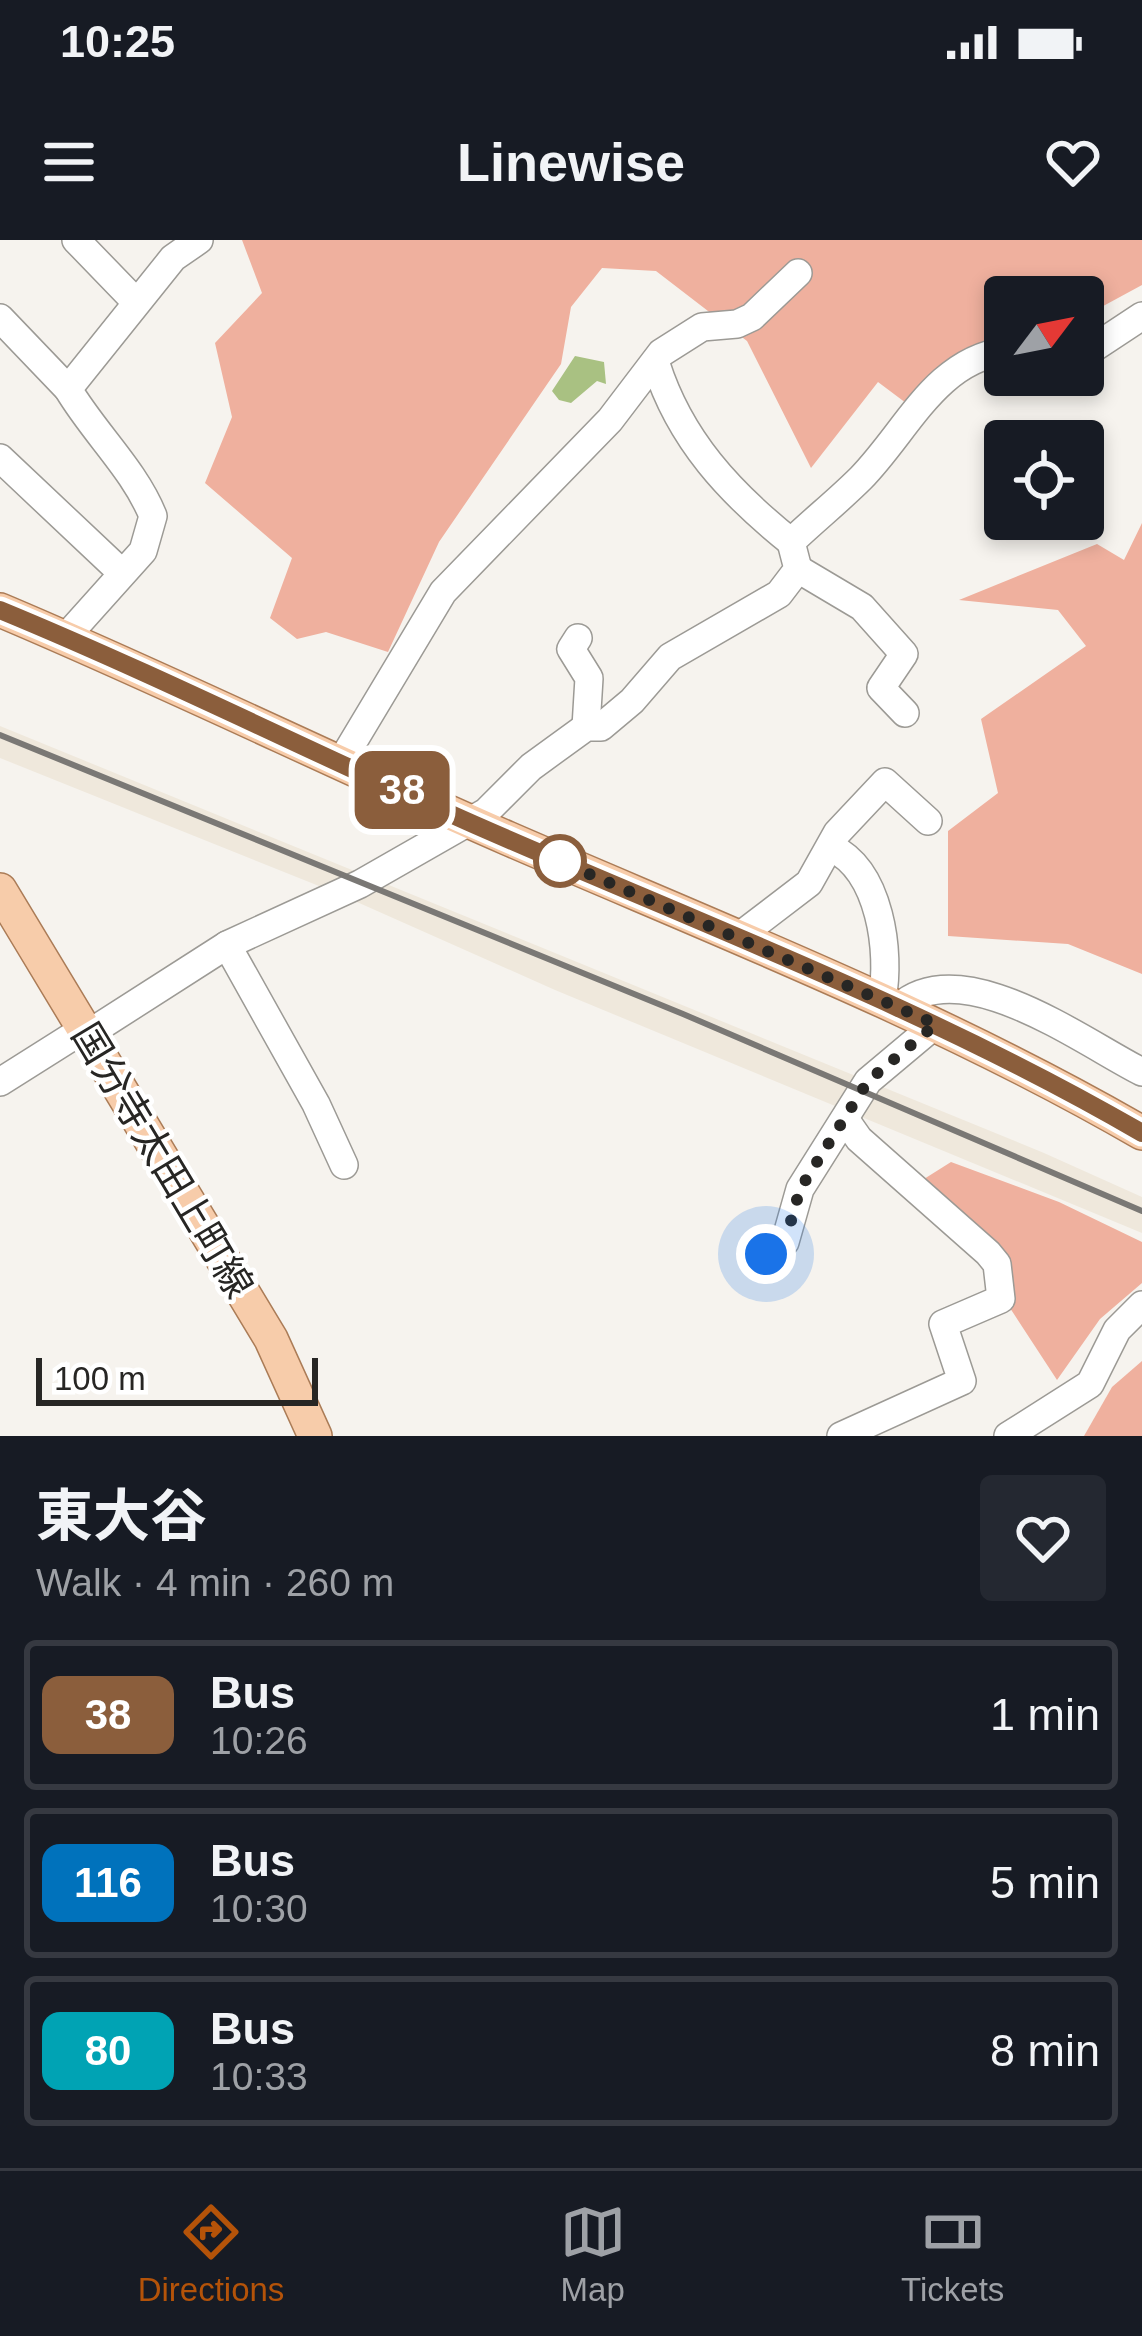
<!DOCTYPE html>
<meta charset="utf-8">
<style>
:root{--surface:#171b24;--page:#242831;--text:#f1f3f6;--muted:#9ea1a6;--line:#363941;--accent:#b45309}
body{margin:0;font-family:Helvetica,"Noto Sans JP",sans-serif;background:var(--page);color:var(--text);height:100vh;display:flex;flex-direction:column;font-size:45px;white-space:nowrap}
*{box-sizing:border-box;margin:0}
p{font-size:39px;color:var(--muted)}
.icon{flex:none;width:66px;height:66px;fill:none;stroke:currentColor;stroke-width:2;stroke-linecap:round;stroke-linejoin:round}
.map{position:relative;height:1196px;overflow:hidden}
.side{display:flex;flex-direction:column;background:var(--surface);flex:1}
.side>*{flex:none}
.badge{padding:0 24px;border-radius:18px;font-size:42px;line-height:78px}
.needle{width:78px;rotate:58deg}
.buttons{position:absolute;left:984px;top:36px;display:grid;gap:24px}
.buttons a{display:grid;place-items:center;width:120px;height:120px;border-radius:12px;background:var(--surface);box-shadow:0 6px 18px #0003;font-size:60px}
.scale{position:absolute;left:36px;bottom:30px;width:282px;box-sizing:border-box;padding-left:12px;border:6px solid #272624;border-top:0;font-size:33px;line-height:42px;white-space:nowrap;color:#272624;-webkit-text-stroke:9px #fff;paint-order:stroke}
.you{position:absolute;width:60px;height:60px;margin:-30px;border:9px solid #fff;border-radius:50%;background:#1a73e8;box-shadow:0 0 0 18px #1a73e833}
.map>.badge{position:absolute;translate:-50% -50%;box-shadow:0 0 0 6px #fff}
.round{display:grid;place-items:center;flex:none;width:126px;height:126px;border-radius:12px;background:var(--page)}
.head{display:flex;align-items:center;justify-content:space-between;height:204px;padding:0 36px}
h1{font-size:57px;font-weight:700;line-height:90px}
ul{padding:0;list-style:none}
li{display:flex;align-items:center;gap:36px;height:150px;margin:0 24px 18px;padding:0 12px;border:6px solid var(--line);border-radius:12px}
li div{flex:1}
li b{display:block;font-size:45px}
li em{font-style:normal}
li .badge{min-width:132px;font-weight:700;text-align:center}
.status{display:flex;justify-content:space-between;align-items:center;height:84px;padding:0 60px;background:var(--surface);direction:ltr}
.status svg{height:33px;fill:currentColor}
header{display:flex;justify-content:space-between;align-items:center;height:156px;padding:0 36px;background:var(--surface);font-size:54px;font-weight:700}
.tabs{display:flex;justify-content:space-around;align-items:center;height:168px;border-top:3px solid var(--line);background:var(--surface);font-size:33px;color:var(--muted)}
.tabs a{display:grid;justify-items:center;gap:6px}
.tabs .active{color:var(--accent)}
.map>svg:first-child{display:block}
.built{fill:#efe8dc}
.green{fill:#efb09e}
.water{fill:#a9c182}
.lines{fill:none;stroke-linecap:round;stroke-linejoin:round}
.minor-casing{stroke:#9c9a95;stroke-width:30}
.major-casing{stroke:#ab7c57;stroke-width:36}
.minor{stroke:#fff;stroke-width:27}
.major{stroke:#f7ccaa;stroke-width:33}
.rail{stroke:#7a7875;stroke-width:6}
.line-casing{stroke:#fff;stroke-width:27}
.line{stroke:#8b5e3c;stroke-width:18}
.walk{stroke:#272624;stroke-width:12;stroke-dasharray:0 21.6}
.stop-dot{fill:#fff;stroke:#8b5e3c;stroke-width:6}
.labels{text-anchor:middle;stroke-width:9;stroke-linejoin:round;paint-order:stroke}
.street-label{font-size:39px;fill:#272624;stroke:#fff}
</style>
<div class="status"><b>10:25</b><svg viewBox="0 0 49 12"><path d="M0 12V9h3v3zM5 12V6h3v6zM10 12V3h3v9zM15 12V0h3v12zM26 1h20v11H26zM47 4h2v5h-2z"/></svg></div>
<header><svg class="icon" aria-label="menu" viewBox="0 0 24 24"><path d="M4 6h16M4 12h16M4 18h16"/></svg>Linewise<svg class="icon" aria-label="heart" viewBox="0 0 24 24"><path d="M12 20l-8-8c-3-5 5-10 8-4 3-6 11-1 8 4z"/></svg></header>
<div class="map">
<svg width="1142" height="1196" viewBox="0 0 1142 1196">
<rect width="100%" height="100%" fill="#f6f3ee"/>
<!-- built -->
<path class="built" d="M0,486L1044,913L1142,957V993L555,750L339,654L0,518Z"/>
<!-- green -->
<g class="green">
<path d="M242,0H1142V45L1083,77V57H1005V103L906,163L878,142L811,228L747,101L656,31L602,28L571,67L561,124L439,302L388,412L326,392L297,399L270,378L292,318L205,243L232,177L215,103L262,53Z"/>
<path d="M1142,283V734L1068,704L948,696V591L998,553L981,479L1086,406L1058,370L959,360L1097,304L1124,320Z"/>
<path d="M951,922L1059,962L1142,1002V1043L1100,1079L1057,1140L1010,1068L998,1014L924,939Z"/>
<path d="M1142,1121V1196H1084L1112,1147Z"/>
</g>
<!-- water -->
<path class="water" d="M575,116L604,122L606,144L597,141L571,163L559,160L552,151Z"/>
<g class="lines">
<!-- minor casing -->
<g class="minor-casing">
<g id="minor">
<path d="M76,0L136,62"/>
<path d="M0,78L68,149"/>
<path d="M1083,115L1142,76"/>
<path d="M656,124C680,200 730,253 791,302"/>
<path d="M0,218L122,333"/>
<path d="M798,329L862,367L904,414L881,448L905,473"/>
<path d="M65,398L143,311L153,276C134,229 94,193 68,149L173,18L199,0"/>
<path d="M578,398L571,409L589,438L586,487"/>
<path d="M341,522L443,352L610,180L661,113L702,87L737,84L752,77L798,33"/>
<path d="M832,608C880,631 891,711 882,760"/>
<path d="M737,698L809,643L837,593L885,542L928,581"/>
<path d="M227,705L316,864L344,925"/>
<path d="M899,767C962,711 1084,803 1142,832"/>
<path d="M88,794L227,705L360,644L486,572L531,527L586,487H601L632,461L670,417L779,354L798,329L791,302C814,280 839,260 861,238C907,191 935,121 1005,111"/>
<path d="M0,842L84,789"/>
<path d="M766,1014L785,1002L800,949L868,841L936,784"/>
<path d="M841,1196L962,1141L943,1084L1001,1059L997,1024L988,1013L859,899L845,879"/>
<path d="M1008,1196L1090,1144L1117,1090L1142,1065"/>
</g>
</g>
<!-- major casing -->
<g class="major-casing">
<g id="major">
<path d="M0,370C171,442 337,524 507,598C721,691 940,776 1142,893"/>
<path d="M0,650L271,1099L315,1196"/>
</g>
</g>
<!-- minor -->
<use href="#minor" class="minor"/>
<!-- major -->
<use href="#major" class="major"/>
<!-- rail -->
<path class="rail" d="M0,495L683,774L1142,971"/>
</g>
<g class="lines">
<!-- line casing -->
<g class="line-casing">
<path id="line" d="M0,370C160,436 315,514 473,584C698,683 929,769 1142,893"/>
</g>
<!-- line -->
<use href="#line" class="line"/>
<!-- walk -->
<path class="walk" d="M560,621L545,615L936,784L868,841L800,949L785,1002L766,1014"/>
</g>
<!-- markers -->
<circle class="stop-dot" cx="560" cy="621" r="24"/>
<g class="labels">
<!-- street labels -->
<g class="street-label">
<text transform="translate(163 920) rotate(59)" y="14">国分寺太田上町線</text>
</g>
</g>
</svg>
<div class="buttons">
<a><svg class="needle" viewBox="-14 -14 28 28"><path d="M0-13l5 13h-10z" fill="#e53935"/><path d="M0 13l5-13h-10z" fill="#9ea1a6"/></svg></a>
<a><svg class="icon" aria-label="locate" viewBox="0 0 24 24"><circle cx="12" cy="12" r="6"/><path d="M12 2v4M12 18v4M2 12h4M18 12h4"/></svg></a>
</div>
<div class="scale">100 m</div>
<div class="you" style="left:766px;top:1014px"></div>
<b class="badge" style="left:402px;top:550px;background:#8b5e3c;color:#fff">38</b>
</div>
<section class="side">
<div class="head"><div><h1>東大谷</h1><p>Walk · 4 min · 260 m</p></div><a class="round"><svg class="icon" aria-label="heart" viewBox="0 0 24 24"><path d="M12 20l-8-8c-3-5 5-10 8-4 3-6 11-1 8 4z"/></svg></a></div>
<ul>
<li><span class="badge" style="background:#8b5e3c;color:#fff">38</span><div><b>Bus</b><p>10:26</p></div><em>1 min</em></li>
<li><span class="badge" style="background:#0072bc;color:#fff">116</span><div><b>Bus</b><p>10:30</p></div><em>5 min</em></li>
<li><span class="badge" style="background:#00a3b4;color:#fff">80</span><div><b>Bus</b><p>10:33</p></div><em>8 min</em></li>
</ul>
</section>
<nav class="tabs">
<a class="active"><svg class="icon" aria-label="directions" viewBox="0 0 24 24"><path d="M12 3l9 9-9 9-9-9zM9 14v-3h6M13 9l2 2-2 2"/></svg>Directions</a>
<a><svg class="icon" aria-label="map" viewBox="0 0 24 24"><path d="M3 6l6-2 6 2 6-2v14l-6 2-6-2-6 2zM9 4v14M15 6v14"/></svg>Map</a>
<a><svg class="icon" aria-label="tickets" viewBox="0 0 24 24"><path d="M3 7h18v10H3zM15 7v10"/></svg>Tickets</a>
</nav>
